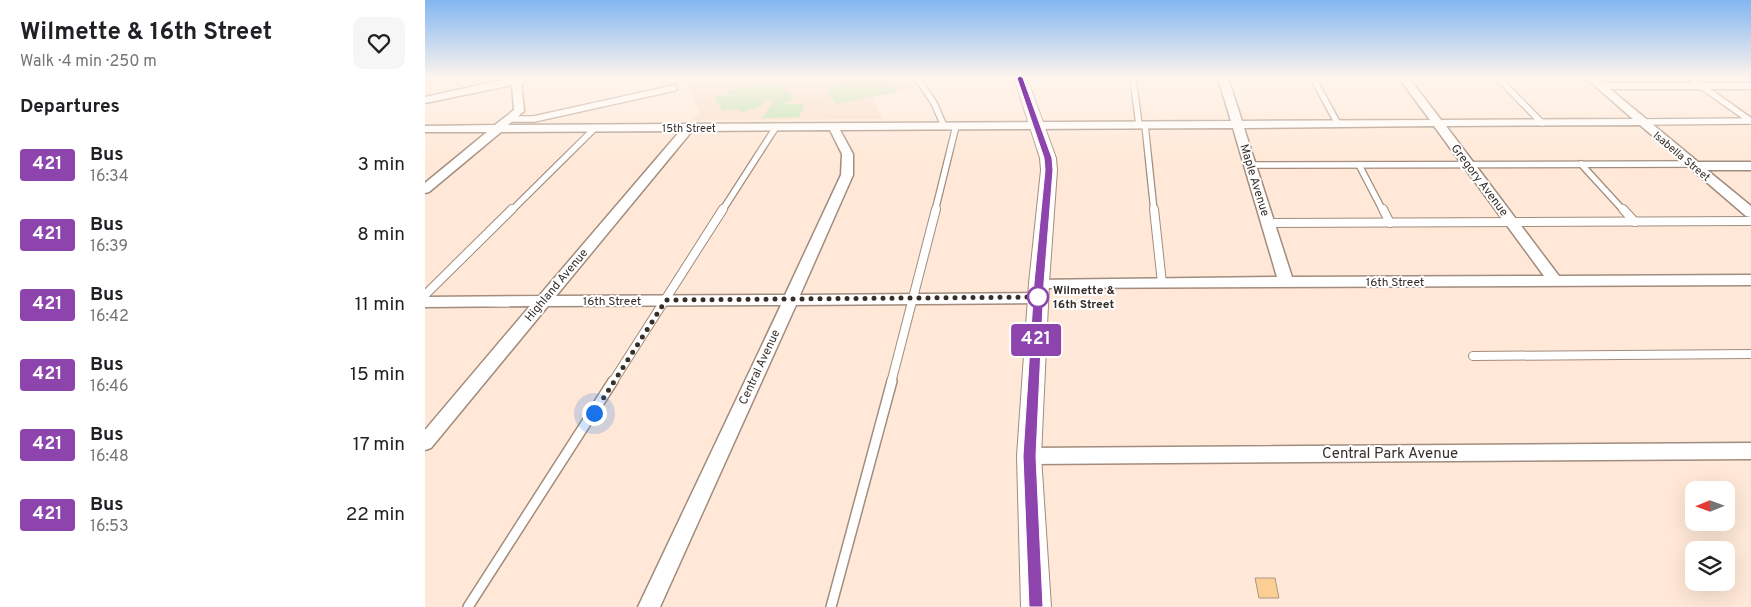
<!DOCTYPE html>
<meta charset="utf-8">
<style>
:root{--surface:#fff;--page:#f6f6f6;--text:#202124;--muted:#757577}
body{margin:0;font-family:Overpass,sans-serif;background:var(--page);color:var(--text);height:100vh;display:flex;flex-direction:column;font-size:19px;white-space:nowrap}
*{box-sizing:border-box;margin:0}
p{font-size:16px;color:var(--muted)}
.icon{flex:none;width:28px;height:28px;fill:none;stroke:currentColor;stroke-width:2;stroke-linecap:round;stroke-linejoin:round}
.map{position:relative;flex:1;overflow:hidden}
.sheet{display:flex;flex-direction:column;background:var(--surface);width:425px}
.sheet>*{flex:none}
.badge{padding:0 10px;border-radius:4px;font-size:18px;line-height:32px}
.needle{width:32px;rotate:269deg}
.tools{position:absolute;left:1260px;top:481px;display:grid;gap:10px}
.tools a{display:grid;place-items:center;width:50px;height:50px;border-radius:10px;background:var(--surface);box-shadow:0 5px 20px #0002;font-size:25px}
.you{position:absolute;width:25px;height:25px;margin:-12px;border:4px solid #fff;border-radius:50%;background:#1a73e8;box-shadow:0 0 0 8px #1a73e833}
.map>.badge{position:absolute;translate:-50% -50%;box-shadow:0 0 0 2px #fff}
h2{padding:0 20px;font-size:19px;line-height:45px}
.round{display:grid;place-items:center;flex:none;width:52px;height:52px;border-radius:10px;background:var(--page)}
.overview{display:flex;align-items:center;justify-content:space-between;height:85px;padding:0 20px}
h1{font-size:24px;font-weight:700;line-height:38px}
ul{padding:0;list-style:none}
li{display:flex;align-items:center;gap:15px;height:70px;padding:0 20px}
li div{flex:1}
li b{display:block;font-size:19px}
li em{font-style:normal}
li .badge{min-width:55px;font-weight:700;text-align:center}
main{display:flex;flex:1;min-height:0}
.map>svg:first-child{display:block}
.built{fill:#f7dac4}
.green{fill:#b4e2a7}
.building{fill:#fbce96;stroke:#aa9a87}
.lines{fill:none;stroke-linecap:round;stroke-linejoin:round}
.lane-far2-casing{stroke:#a18c7d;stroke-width:8}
.lane-far1-casing{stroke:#a18c7d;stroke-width:10}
.lane-casing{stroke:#a18c7d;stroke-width:12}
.street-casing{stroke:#a18c7d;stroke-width:3}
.secondary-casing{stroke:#a18c7d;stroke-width:2}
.lane-far2{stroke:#fff;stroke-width:5.5}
.lane-far1{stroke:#fff;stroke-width:8}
.lane{stroke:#fff;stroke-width:9}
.street{fill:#fff;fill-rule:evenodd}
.secondary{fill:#fff;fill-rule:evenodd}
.line{fill:#8e44ad;stroke:#fff}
.walk{stroke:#372e28;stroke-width:5;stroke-dasharray:0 9}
.stop-dot{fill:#fff;stroke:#8e44ad;stroke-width:2.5}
.labels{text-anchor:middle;stroke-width:4;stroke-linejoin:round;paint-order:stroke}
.far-street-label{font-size:11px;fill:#372e28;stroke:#fff}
.street-label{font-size:12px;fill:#372e28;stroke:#fff}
.stop-label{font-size:12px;font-weight:bold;fill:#372e28;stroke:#fff;text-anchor:start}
.near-street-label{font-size:15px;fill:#372e28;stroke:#fff}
</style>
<main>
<section class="sheet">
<div class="overview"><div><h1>Wilmette &amp; 16th Street</h1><p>Walk · 4 min · 250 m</p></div><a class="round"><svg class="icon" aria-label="heart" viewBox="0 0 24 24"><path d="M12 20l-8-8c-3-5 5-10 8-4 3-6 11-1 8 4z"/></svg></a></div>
<h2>Departures</h2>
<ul>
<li><span class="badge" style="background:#8e44ad;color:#fff">421</span><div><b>Bus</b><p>16:34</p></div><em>3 min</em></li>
<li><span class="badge" style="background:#8e44ad;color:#fff">421</span><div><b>Bus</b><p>16:39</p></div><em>8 min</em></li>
<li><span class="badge" style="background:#8e44ad;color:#fff">421</span><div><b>Bus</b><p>16:42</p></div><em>11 min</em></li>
<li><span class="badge" style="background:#8e44ad;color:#fff">421</span><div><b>Bus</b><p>16:46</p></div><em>15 min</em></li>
<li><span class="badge" style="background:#8e44ad;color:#fff">421</span><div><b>Bus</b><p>16:48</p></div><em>17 min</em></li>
<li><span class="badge" style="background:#8e44ad;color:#fff">421</span><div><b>Bus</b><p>16:53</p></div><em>22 min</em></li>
</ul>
</section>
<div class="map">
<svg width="1326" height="607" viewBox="0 0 1326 607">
<rect width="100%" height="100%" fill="#ffe8d7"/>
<!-- built -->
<path class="built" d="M231,78H489L494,87L447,97L458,119L267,120L275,112L260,82L235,88Z"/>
<!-- green -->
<g class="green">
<path d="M418,78H463L473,89L471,92L411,104L402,92L409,84Z"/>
<path d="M340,82L360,83L363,88L359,90L366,92L369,100L360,102V104H378L379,107L374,117L338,118L348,101L347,100L338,101L336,106L328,110L324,109L319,112L310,109L297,111L289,97L303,95L302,91Z"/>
</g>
<!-- building -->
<path class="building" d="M830,578H850L854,598H834Z"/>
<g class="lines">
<!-- lane-far2 casing -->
<g class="lane-far2-casing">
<g id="lane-far2">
<path d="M492,78L509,103L519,126"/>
<path d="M708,78L714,125"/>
<path d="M888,78L913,124"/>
<path d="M1073,78L1117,123"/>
<path d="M1265,78L1326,121"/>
<path d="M86,119H109L249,88"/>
<path d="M1218,122L1326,121"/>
<path d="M720,125L729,211"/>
<path d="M1156,164L1199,211"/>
<path d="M826,165L1267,164"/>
<path d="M934,165L958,211"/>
<path d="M86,211L170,128"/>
<path d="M297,211L351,127"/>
<path d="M510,211L531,126"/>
</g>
</g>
<!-- lane-far1 casing -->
<g class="lane-far1-casing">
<g id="lane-far1">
<path d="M729,209L737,283"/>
<path d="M958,209L965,223"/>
<path d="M1198,209L1210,222"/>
<path d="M843,223L1326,221"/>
<path d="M0,295L87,209"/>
<path d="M1048,356L1326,354"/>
<path d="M187,383L298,209"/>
<path d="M466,383L511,209"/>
</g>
</g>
<!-- lane casing -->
<g class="lane-casing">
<g id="lane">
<path d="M43,607L188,381"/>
<path d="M406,607L467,381"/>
</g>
</g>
<!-- street casing -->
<g class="street-casing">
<g id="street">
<path d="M109,78L96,83L99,111L83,125L806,121L793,78H803L817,121L1005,120L974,78H984L1016,120L1208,119L1161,78H1172L1178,83H1326V89H1185L1273,162H1326V170H1282L1326,206V217L1321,216L1215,125L1021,126L1134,276L1326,275V285L614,288L609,286L607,283L609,280L852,277L808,128L415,130L428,154V175L375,295L613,293L618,295L620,298L618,301L613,303L371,305L235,607H213L356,305L123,306L6,448L0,450V430L105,306L0,307V297L114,296L255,131L76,132L4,192L0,193V183L62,132H0V126L70,125L89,110L87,85L0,103V97L86,78ZM1009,126L1119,276L867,277L819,128ZM405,130L417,154L416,175L360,295L131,296L267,131Z"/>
<path d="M1326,443V459L604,464L597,461L595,456L597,451L604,448Z"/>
</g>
</g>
<!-- secondary casing -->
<g class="secondary-casing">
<path id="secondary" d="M589,78H602L631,158L632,170L624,283L616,456L626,607H596L592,456L604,283L616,170L615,158Z"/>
</g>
<!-- lane-far2 -->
<use href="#lane-far2" class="lane-far2"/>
<!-- lane-far1 -->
<use href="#lane-far1" class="lane-far1"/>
<!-- lane -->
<use href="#lane" class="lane"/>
<!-- street -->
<use href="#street" class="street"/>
<!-- secondary -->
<use href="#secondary" class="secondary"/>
</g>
<!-- sky -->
<linearGradient id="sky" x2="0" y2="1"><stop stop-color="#82b6f1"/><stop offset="0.48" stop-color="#fff5ed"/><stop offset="1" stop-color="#fff5ed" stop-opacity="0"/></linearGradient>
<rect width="1326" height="163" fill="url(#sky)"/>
<!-- line -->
<path class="line" d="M595,76L598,78L627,158L628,170L619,283L611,456L618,607H604L598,456L609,283L620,170L619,158L592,78Z"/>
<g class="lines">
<!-- walk -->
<path class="walk" d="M169,413L241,300L613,297"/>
</g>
<!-- markers -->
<circle class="stop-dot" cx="613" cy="297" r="10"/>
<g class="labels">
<!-- far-street labels -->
<g class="far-street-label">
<text x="264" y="132">15th Street</text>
<text transform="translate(1257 156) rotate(40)" y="4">Isabella Street</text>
</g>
<!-- street labels -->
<g class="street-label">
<text transform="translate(830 180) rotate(73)" y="4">Maple Avenue</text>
<text transform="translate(1055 180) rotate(53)" y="4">Gregory Avenue</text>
<text x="970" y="286">16th Street</text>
<text transform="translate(131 285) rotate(-50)" y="4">Highland Avenue</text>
<text x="187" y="305">16th Street</text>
<text transform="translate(334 367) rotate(-65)" y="4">Central Avenue</text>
</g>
<!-- stop labels -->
<g class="stop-label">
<text x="628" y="294">Wilmette &amp;<tspan x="628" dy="14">16th Street</tspan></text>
</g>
<!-- near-street labels -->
<g class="near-street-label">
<text x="965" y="458">Central Park Avenue</text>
</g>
</g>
</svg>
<div class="tools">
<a><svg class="needle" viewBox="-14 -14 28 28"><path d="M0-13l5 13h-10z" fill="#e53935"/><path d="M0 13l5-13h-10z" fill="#757577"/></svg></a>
<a><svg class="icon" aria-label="layers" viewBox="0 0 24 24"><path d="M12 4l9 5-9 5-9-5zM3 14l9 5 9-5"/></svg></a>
</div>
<div class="you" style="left:169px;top:413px"></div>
<b class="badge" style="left:611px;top:340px;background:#8e44ad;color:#fff">421</b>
</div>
</main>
